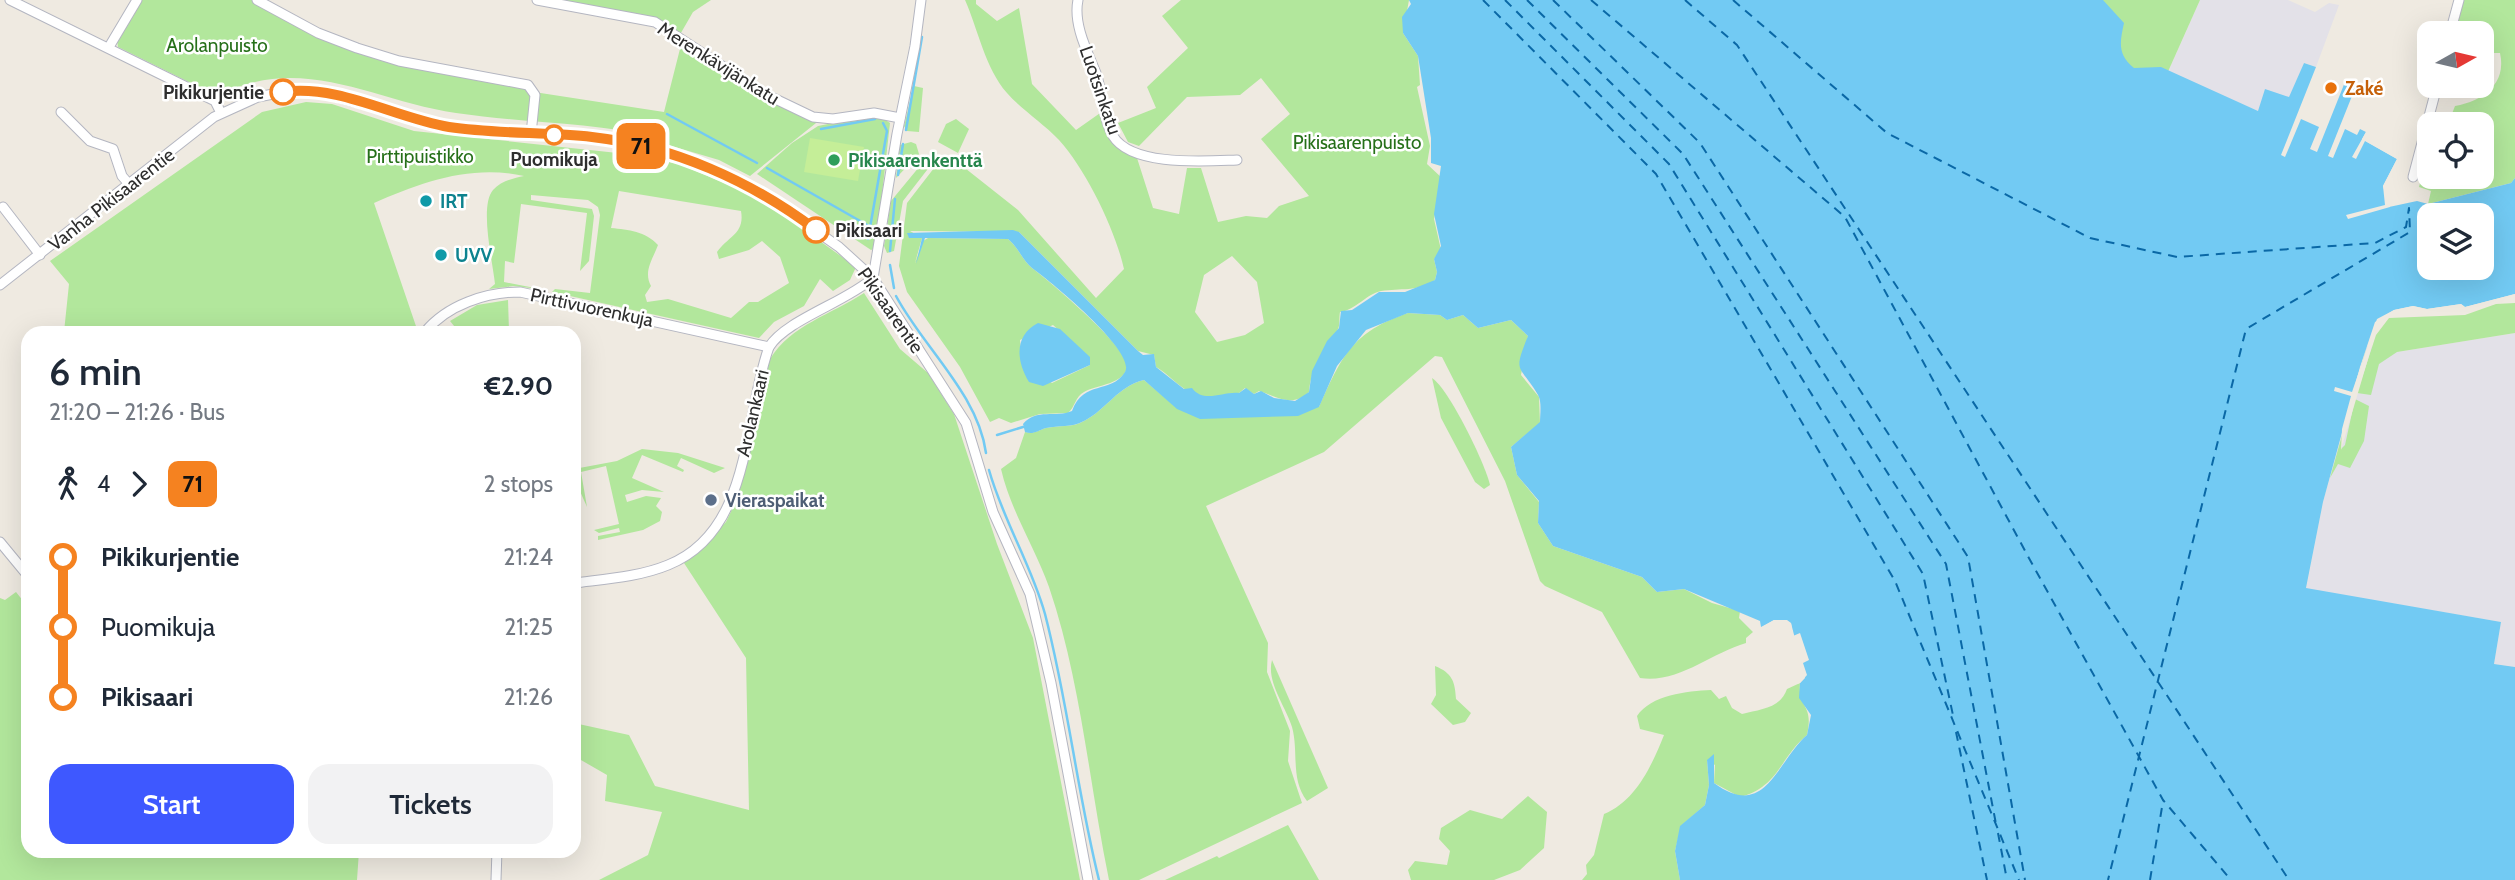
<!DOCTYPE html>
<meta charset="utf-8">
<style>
:root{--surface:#fff;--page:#f2f2f3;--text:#1f2937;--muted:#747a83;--accent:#3e58ff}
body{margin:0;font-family:Cabin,sans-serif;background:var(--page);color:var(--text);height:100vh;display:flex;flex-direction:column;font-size:26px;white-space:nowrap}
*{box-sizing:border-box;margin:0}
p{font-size:23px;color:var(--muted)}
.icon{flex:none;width:38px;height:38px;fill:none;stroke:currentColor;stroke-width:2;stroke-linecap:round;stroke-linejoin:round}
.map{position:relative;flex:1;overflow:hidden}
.details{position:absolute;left:21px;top:326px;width:560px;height:532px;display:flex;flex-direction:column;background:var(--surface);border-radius:21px;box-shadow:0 7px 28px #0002}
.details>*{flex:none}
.badge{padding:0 14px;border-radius:10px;font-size:24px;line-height:46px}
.needle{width:46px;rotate:82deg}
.buttons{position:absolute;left:2417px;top:21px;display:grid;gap:14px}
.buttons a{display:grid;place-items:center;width:77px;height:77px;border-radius:14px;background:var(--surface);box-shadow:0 7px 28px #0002;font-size:35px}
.map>.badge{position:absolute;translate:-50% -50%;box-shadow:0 0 0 4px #fff}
.legs{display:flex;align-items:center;gap:10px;height:77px;padding:0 28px;font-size:23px}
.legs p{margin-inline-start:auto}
.overview{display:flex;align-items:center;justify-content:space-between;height:119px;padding:0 28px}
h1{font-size:38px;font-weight:600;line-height:52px}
.primary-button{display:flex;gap:14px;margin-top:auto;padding:14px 28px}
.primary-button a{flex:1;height:80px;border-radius:21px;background:var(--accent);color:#fff;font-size:28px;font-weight:600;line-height:80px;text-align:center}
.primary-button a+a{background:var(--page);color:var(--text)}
ul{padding:0 28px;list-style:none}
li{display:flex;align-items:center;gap:24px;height:70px;font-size:26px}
li i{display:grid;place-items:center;width:10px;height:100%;margin:0 9px;background:currentColor}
li i::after{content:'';width:18px;height:18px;margin:-9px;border:5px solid;border-radius:50%;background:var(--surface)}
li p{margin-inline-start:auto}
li:first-child i{background:linear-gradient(#0000 50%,currentColor 0)}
li:last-child i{background:linear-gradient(currentColor 50%,#0000 0)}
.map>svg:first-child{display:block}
.industrial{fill:#e3e1e8}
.green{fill:#b2e79c;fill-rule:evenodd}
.pitch{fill:#c5ee98}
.water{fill:#72caf3;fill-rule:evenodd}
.pier{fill:#efeae1}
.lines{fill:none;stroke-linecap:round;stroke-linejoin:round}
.stream{stroke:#72caf3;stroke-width:2.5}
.ferry{stroke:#0a68a6;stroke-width:2;stroke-dasharray:9 7;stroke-linecap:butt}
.minor-casing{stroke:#b4b6c1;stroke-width:11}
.minor{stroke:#fff;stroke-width:9}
.line-1-casing{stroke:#fff;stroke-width:16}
.line-1{stroke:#f58220;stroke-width:10}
.food-dot{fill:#e8710a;stroke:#fff;stroke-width:2.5}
.stop-1-dot{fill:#fff;stroke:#f58220;stroke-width:3.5}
.leisure-dot{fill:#2e9e5b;stroke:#fff;stroke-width:2.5}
.culture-dot{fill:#0f9aa8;stroke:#fff;stroke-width:2.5}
.service-dot{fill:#5c6f8a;stroke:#fff;stroke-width:2.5}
.labels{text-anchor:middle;stroke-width:5;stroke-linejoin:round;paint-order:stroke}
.park-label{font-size:19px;fill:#267019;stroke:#fff}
.street-label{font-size:19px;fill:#2e2e2e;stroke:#fff}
.food-label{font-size:19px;font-weight:bold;fill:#c56008;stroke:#fff;text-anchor:start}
.stop-label{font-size:19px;font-weight:bold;fill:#2e2e2e;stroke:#fff;text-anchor:end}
.leisure-label{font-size:19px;font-weight:bold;fill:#27864d;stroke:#fff;text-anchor:start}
.culture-label{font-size:19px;font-weight:bold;fill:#0d838f;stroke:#fff;text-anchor:start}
.service-label{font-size:19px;font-weight:bold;fill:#4e5e75;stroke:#fff;text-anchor:start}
</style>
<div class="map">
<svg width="2515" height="880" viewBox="0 0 2515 880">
<rect width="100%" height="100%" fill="#efeae1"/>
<!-- industrial -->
<g class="industrial">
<path d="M2200,0H2288L2315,12L2329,3L2339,5L2316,67L2304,63L2289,98L2258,111L2168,72Z"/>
<path d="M2515,333V667L2494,664L2501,622L2306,589L2323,502L2367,346L2397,352Z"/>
</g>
<!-- green -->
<g class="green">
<path d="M140,0H252L318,36L359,51L511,83L534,92L664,112L682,41L765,94L821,119L750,176L719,160L658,142V137C591,122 524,123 456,113C373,101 302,52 217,96L118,47L117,40Z"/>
<path d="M537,0H711L693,12L678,38L655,22Z"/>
<path d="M965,0H976V4L997,21L1019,8L1032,84L1076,130L1103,111C1110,133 1113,150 1137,158L1153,208L1179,214L1187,168H1201L1218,222L1246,216L1267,218L1279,206L1309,196L1261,139L1290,114L1261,78L1240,95L1187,97L1139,146L1128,142L1118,123L1156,108L1147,87L1188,48L1162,16L1181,0H1409L1403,33L1418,56L1420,85L1417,87L1430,146L1427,164L1442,178L1434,219L1441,250L1434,259L1437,272L1435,280C1418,292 1400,288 1381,291C1366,294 1356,310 1340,312C1339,317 1340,326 1338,329C1326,351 1311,364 1309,392C1292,408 1278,397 1259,391L1254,394L1245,388L1239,393C1227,392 1215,399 1202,397C1183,393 1172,376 1156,367L1154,355L1138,351L1019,232L910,231L922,238L915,263L923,241L928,238L1008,239C1018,247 1023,261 1032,268C1048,280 1128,347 1127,366C1126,384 1096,385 1084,392C1075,397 1075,407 1068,413L1040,414L1011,423L999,418L990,422L960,367L907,292L899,266L907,203L941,159L952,164L956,161L1018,210L1096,298L1124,269C1115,229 1086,170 1059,140C1043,123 1022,110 1007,93C985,68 978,29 965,0ZM1232,256L1257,282L1264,323L1245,335L1217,342L1195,312L1204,275ZM1053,325L1090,358V365L1052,383L1022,365L1020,340Z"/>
<path d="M2069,0H2200L2154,103Z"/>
<path d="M2463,0H2515V178L2511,183L2428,204L2431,191L2419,187L2429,147V177H2482V124H2448L2455,106C2483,101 2507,84 2500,53H2482V33H2455Z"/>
<path d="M914,86L923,88L919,132L907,131L904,126Z"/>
<path d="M306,102L332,104L414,131L627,154L679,164L760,198L856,267L850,280L833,291L820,279L804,306L774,322L759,338L552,292L555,289L590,293L600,215L598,207L588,200L531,195V200L592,209L594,216L589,261L580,271L587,213L521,204L514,263L505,261L504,282L540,289L513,286L489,289L495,284C493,263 479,206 493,190C501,181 514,178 524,176C472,164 421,182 374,203L418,332H64L69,284L50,261L262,112ZM619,191L741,211C745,234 728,236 717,252L719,259L749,250L762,241L780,257L789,283L758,302H749L731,318L668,299L647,302L645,295L651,286C643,271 653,259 658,245C645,231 629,230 611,228Z"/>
<path d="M868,116L881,117L890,123L876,248L871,250L757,174L792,143L818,126Z"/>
<path d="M956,119L969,129L958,153L938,142L946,124Z"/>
<path d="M911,142L916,144L919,154L896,178L900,145Z"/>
<path d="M929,155H934V161L903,201L894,251L887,253L884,246L891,201Z"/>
<path d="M864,293L900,349L928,373L954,414L997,544L1033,638L1080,880H599L648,855L662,812L605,801L607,775L574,756V723L629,735L655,786L749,810L746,658L684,563L726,522L735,503L770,359C791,325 832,314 864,293Z"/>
<path d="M508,300L509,332H459L450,321L477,305Z"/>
<path d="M2515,303V333L2397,352L2379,364L2371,395L2357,393L2376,335L2389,318L2465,315L2496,304Z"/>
<path d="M1408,313L1440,315L1447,320L1463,315L1478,328L1511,320L1528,336L1521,375L1539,397L1540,423L1511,447L1517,475L1539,502L1538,523L1553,546L1642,577L1657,592L1684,589L1712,603L1740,611L1739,618L1753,632L1746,638V643C1711,653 1678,684 1640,678L1602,612L1545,586L1540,581L1505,481L1442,357L1435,356L1324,452L1206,506L1268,643L1267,672L1290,731L1288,761L1302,803L1139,880H1109C1089,783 1081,681 1049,587C1035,547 1011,512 1001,469L1016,458L1025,432C1034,434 1037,431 1046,428C1059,425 1072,428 1084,421C1106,410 1118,386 1144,380L1177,408L1319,407C1342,356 1352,332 1408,313Z"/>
<path d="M2367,346L2341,449L2345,445L2355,399L2369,406L2364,441L2350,468L2338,464L2330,478Z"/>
<path d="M1432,378C1449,389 1485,463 1490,485L1484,489L1475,482L1441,418Z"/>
<path d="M642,449L678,453L725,468L714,473L681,458L677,466L684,470L683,472L642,455L632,478L664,492L642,490L625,495L627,502L646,496L661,498L656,506L662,512L660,521L643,530L598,540V536L620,532L619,528L599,533L594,530L619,524L606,466L581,472L587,507L579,489L574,487V469L617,461Z"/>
<path d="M16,592L28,607V850L359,851L357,880H0V598L5,600Z"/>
<path d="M1272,660L1328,788L1307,801C1290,779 1299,752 1292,727C1286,707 1266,682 1272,660Z"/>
<path d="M1435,666C1452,673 1455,681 1456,699L1471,713L1465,722L1453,725L1431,704L1436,695Z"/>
<path d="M1800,683C1798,710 1814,703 1807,735C1780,757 1779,787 1740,797L1714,783L1715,765L1707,760L1709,785L1705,805L1681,826L1675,851L1680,880H1582L1587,874L1586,865L1594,855L1604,814C1636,801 1652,765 1664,735L1640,729L1637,716C1651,695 1687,691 1711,690L1719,699L1726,696L1732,708L1742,714C1760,709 1780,709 1787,689Z"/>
<path d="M1528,796L1547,812L1544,848L1520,870L1494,880H1411L1408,870L1415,861L1447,865L1450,851L1439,839L1441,828L1470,810L1502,819Z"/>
<path d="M1288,825L1319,880H1165L1217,856L1219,858Z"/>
</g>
<!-- pitch -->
<path class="pitch" d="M810,138L864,147L858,181L804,172Z"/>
<!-- water -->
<g class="water">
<path d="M1409,0H2103L2124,23C2120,42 2117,54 2134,68L2161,67L2258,111L2265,89L2289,97L2304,63L2316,67L2281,155L2285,157L2301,119L2319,127L2310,149L2317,152L2345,82L2356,86L2328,156L2333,158L2345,129L2357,135L2360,129L2366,132L2362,139L2397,159L2383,186L2389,207L2417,201L2428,204L2511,183L2515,178V294L2465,307L2461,304L2427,309L2413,306L2394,310L2375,322L2360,367L2323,502L2306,588L2501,622L2494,664L2515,667V880H1680L1675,851L1680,826L1705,805L1709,785L1707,760L1714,754V783C1766,821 1776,762 1807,735L1811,715L1799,698L1800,683L1805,678L1791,623L1774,620L1761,627L1760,621L1684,589L1657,592L1642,577L1553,546L1538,523L1539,501L1517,475L1511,447L1540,422C1540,414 1542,402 1538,395C1520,364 1512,375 1528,336L1511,320L1478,328L1463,315L1447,320L1440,315L1408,313L1366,330L1337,366L1319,407L1298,416L1200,419L1177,409L1144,380C1118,386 1106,410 1084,421C1071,428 1059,425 1046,428C1037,431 1033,435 1025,432L1023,424C1036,408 1056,418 1072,411C1084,379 1110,395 1125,372C1137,352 1049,280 1032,268C1023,261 1018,247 1008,239L925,238L916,264L922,238H909L907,233L1013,230L1019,232L1138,351L1143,355L1154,354L1156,367L1184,389L1192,388C1204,404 1223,391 1239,393L1246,388L1254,394L1261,391L1274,398L1295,401L1309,392L1312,371L1327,341L1339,328L1341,311L1352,310L1379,292H1405L1435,280L1437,272L1434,259L1441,246L1434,214L1441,166L1431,163V138L1418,56L1403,33L1402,17L1411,4ZM2429,215H2482V268H2429Z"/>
<path d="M1038,323L1060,329L1090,357V365L1043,386L1029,382C1016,361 1014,335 1038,323Z"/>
</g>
<!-- pier -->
<g class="pier">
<path d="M2366,132L2369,133L2367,138L2400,159L2387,187L2390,207L2348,219L2346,215L2385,205L2383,186L2397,159L2365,141L2356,159L2352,157Z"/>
<path d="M2515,294V298L2481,308L2477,306L2466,310L2460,308L2428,313L2413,310L2395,314L2379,322L2341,450L2342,429L2351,396L2334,391L2335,387L2352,392L2377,319L2394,310L2413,306L2427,309L2461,304L2465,307Z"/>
<path d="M1774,620H1787L1791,623L1793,636L1800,633L1809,660L1803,663L1807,675L1800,683L1797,684L1803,675L1787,624H1775L1767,630L1759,629Z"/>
</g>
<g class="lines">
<!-- stream -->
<g class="stream">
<path d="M667,114L757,163"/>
<path d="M821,129L875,119"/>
<path d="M906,130L922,37"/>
<path d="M767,168L876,230"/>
<path d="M898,175L903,144"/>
<path d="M888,235L895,234"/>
<path d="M868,239L887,131L883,123"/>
<path d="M890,251L895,199"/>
<path d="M890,265L894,288"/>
<path d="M896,296C923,347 978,394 986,453"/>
<path d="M997,435L1023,427"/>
<path d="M989,470C1003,520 1031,564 1045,614C1068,702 1077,792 1099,880"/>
</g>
<!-- ferry -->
<g class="ferry">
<path d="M1483,0L1656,174L1895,581L2019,880"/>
<path d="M1505,0L1669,164L1923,574L1954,720"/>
<path d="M1527,0L1683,154L1946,564L1996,824"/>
<path d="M1553,0L1700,143L1968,557L2025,880"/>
<path d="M1591,0L1845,217L2030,560L2163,800L2231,880"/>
<path d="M1685,0L1737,45L2289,880"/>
<path d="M1733,0L1887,133L2090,238L2177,257L2375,243L2406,227L2409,208L2410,232L2246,329L2108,880"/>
<path d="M1956,732L1987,880"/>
<path d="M1998,833L2007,880"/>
<path d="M2150,880L2163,801"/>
</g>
<!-- minor casing -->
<g class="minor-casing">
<g id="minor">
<path d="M10,0L215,101L221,113"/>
<path d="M257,0L318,33L357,48L399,61L528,85L535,95L531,134"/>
<path d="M537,0L655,22L765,94L813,117L833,119L874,113L900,118"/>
<path d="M1078,0C1073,24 1087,51 1096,73C1103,93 1102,117 1113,136C1132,167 1206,161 1237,160"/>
<path d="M2450,33L2459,0"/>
<path d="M109,47L137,0"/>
<path d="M61,112L90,141L113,149L122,176L129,184"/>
<path d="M2413,177L2437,86"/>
<path d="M3,207L40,255"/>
<path d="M873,278L897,134L915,46L921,0"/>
<path d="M0,285L214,117L258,97L293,90L325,94L448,127L592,137L644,147L711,169L772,200L839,247L873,278L966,423L993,512L1030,594L1051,683L1088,880"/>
<path d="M425,332C447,305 486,292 520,292L769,347"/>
<path d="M0,542L28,576"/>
<path d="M574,583C605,579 639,577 668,565C753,531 743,418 769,347C786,320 846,302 873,278"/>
<path d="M496,880L497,850"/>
</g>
</g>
<!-- minor -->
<use href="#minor" class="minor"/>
</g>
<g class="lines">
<!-- line-1 casing -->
<g class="line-1-casing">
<path id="line-1" d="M283,92C339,84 395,118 449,127C496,134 545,132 592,137C673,146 751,181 816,230"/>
</g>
<!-- line-1 -->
<use href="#line-1" class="line-1"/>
</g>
<!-- markers -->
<circle class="food-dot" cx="2331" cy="88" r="7"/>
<g class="stop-1-dot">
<circle cx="283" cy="92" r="12"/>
<circle cx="554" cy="135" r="9"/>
<circle cx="816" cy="230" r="12"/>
</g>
<circle class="leisure-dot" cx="834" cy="160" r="7"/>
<g class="culture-dot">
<circle cx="426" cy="201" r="7"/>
<circle cx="441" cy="255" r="7"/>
</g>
<circle class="service-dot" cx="711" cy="500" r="7"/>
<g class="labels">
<!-- park labels -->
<g class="park-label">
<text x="217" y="52">Arolanpuisto</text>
<text x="1357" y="149">Pikisaarenpuisto</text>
<text x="420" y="163">Pirttipuistikko</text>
</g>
<!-- street labels -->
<g class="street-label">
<text transform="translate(719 63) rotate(32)" y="7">Merenkävijänkatu</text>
<text transform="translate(1101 90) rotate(71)" y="7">Luotsinkatu</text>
<text transform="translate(111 199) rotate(-38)" y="7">Vanha Pikisaarentie</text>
<text transform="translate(592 307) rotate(12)" y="7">Pirttivuorenkuja</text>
<text transform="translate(891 310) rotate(55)" y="7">Pikisaarentie</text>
<text transform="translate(752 413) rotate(-77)" y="7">Arolankaari</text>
</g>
<!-- food labels -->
<g class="food-label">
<text x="2345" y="95">Zaké</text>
</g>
<!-- stop labels -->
<g class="stop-label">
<text x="264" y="99">Pikikurjentie</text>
<text x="554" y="166" text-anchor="middle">Puomikuja</text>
<text x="835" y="237" text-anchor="start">Pikisaari</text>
</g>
<!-- leisure labels -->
<g class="leisure-label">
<text x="848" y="167">Pikisaarenkenttä</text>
</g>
<!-- culture labels -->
<g class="culture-label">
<text x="440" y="208">IRT</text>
<text x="455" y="262">UVV</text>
</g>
<!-- service labels -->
<g class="service-label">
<text x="725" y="507">Vieraspaikat</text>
</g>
</g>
</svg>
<div class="buttons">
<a><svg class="needle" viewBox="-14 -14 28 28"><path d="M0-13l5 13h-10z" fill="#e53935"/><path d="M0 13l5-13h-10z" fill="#747a83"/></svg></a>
<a><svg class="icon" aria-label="locate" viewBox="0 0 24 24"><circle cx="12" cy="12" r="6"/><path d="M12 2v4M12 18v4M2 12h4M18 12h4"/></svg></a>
<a><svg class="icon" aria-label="layers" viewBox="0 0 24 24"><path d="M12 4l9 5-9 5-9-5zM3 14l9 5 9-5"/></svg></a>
</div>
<b class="badge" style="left:641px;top:146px;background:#f58220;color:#111">71</b>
<section class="details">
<div class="overview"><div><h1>6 min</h1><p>21:20 – 21:26 · Bus</p></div><b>€2.90</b></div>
<div class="legs"><svg class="icon" aria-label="walk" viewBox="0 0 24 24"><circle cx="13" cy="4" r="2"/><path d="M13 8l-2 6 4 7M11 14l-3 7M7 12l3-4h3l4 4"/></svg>4<svg class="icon" aria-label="forward" viewBox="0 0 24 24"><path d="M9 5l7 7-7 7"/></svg><b class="badge" style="background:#f58220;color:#111">71</b><p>2 stops</p></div>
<ul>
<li><i style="color:#f58220"></i><b>Pikikurjentie</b><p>21:24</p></li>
<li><i style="color:#f58220"></i><span>Puomikuja</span><p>21:25</p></li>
<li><i style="color:#f58220"></i><b>Pikisaari</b><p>21:26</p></li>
</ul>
<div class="primary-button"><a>Start</a><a>Tickets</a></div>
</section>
</div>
